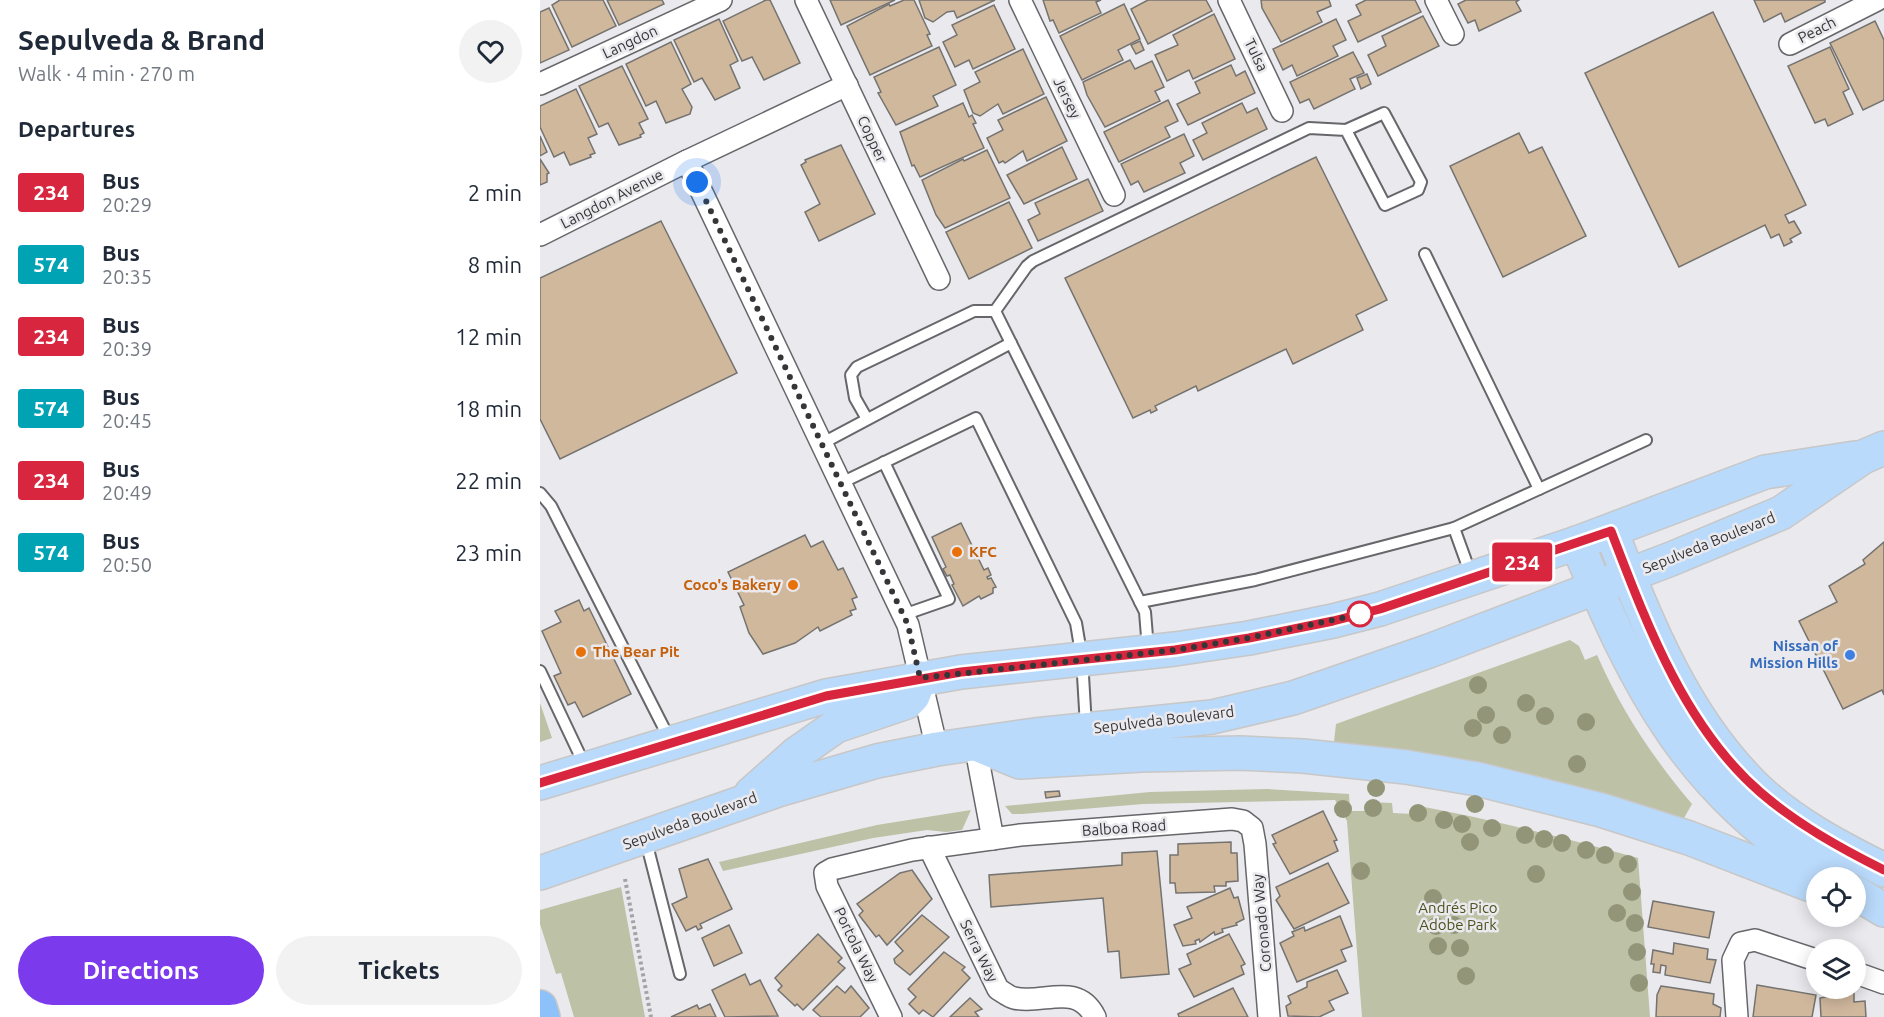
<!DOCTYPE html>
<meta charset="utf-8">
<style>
:root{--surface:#fff;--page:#f2f2f3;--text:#1f2937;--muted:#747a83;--accent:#7c3aed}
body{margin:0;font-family:Ubuntu,sans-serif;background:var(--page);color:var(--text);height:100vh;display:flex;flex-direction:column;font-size:22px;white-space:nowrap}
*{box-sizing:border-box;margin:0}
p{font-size:20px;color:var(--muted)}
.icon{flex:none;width:33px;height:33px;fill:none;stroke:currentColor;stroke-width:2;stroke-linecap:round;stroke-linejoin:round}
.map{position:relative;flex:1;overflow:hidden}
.drawer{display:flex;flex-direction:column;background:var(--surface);width:540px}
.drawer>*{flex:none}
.badge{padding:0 12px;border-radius:4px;font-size:21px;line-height:39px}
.buttons{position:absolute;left:1266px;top:867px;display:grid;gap:12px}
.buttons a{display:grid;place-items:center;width:60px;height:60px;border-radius:50%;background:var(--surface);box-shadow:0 3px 15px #0003;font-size:30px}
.you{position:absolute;width:30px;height:30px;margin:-15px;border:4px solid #fff;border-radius:50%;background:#1a73e8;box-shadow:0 0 0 9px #1a73e833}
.map>.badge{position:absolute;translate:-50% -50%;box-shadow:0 0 0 3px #fff}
h2{padding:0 18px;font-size:22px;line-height:54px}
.round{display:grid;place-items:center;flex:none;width:63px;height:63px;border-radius:32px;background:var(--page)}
.overview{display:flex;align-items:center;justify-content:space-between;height:102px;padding:0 18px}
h1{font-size:28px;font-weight:700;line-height:45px}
.action{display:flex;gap:12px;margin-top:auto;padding:12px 18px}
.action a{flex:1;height:69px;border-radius:36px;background:var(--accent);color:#fff;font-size:24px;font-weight:700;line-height:69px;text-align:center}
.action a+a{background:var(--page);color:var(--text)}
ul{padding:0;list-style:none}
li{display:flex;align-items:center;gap:18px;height:72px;padding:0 18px}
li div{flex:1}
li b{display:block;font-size:22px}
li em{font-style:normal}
li .badge{min-width:66px;font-weight:700;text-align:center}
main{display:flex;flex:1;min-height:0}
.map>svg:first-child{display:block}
.green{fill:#bdc1a5}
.building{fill:#d0b89d;stroke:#757370;stroke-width:1.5}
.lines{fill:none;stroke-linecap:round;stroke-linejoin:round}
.service-casing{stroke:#66676a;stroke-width:14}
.minor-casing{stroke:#66676a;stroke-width:24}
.primary-casing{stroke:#c7c7c7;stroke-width:36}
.motorway-casing{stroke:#c7c7c7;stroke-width:36}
.path{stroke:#a3a3a7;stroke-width:4;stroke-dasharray:3 3;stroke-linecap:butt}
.service{stroke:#fff;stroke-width:10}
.minor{stroke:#fff;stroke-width:21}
.primary{stroke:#badafb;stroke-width:33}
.motorway{stroke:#8cc2f9;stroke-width:33}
.tree{fill:#939579}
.line-casing{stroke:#fff;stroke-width:14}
.line{stroke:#d7263d;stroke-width:9}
.walk{stroke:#363638;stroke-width:6;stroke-dasharray:0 10.8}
.food-dot{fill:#e8710a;stroke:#e9e9ee;stroke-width:2}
.stop-dot{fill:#fff;stroke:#d7263d;stroke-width:3}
.shop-dot{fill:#3f7fe0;stroke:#e9e9ee;stroke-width:2}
.labels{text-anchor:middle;stroke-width:5;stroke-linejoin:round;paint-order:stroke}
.street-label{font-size:15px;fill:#363638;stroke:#e9e9ee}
.food-label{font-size:15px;font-weight:bold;fill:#c56008;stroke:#e9e9ee;text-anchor:start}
.shop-label{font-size:15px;font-weight:bold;fill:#366cbe;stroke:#e9e9ee;text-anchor:end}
.park-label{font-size:15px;fill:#4c511a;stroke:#e9e9ee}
</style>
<main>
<section class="drawer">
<div class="overview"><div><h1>Sepulveda &amp; Brand</h1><p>Walk · 4 min · 270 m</p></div><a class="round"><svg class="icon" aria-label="heart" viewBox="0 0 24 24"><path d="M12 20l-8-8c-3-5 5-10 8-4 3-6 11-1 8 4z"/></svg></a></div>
<h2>Departures</h2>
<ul>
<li><span class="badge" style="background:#d7263d;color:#fff">234</span><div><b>Bus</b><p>20:29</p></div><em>2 min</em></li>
<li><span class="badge" style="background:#00a3b4;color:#fff">574</span><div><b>Bus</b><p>20:35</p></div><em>8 min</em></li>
<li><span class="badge" style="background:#d7263d;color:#fff">234</span><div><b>Bus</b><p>20:39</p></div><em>12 min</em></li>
<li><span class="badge" style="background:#00a3b4;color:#fff">574</span><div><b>Bus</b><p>20:45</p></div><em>18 min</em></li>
<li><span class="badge" style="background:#d7263d;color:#fff">234</span><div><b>Bus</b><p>20:49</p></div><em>22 min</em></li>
<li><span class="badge" style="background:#00a3b4;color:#fff">574</span><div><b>Bus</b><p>20:50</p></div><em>23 min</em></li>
</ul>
<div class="action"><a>Directions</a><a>Tickets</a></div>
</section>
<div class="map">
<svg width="1344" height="1017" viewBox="0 0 1344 1017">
<rect width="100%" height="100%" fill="#e9e9ee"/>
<!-- green -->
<g class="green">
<path d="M1030,640L1039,646L1045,660L1057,655C1081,710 1113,758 1152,804L1144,818L1010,779L951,765L794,742L796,724Z"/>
<path d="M0,703L12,738L0,742Z"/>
<path d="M727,789L809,794L810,811H828L829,802L852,803L853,813L873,814L874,805C950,819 1024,838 1098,858L1110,1017H822L807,821L795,800L603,804L482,814H472L465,806L610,792Z"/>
<path d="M431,810L422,830L406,832L387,830L333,838L183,871L179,862L337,825Z"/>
<path d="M81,887L105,1017H34L21,973L16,974L0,924V910Z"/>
</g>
<!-- building -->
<g class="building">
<path d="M20,0H63L76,26L32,47L12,5Z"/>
<path d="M67,0H122L124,4L79,25Z"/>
<path d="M226,0H230L260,63L224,80L212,57L202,61L183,21Z"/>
<path d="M290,0H355L301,25Z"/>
<path d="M364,0H374L390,34L387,35L392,46L330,75L307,26L349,4L350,6Z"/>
<path d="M379,0H455L417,18L414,11L407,12L393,22L385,18Z"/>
<path d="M503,0H561L556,2L561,13L519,33L513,20L510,21Z"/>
<path d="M608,0H666L672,11L608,44L591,9Z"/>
<path d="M721,0H789L791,6L777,12L782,22L741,42L722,8Z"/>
<path d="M826,0H875L881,12L818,42L808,21L821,15L816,5Z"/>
<path d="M926,0H979L976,2L981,11L939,31L935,20L928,23L918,4Z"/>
<path d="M1214,0H1285V2L1245,22L1241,13L1224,22Z"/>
<path d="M584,4L600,39L578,50L583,60L542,80L520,36Z"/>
<path d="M454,5L475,49L433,69L429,60L415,67L403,42L417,35L412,25Z"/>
<path d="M9,8L29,50L0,63V12Z"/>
<path d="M1173,12L1266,205L1245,215L1249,223L1254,221L1261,233L1250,239L1252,242L1244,246L1239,234L1231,238L1225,225L1139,267L1045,73Z"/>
<path d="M674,14L695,59L653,79L649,70L627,81L615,55L638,45L633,35Z"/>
<path d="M883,16L899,46L838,76L828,55L846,46L842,36Z"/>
<path d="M179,19L198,61L190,65L200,88L175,100L162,78L154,82L134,40Z"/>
<path d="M796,19L806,40L793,46L798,56L757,76L752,65L743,70L733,49Z"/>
<path d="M1335,21L1344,40V100L1323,110L1290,43Z"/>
<path d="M600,41L604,50L596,54L591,45Z"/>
<path d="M131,42L151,84L142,89L152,107L150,114L126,123L116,101L106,106L86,64Z"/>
<path d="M399,47L416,85L393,96L398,106L356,125L338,93L341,92L334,77Z"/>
<path d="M1290,47L1309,89L1303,92L1313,114L1288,126L1285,119L1275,123L1248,66Z"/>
<path d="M483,49L504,94L463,114L458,104L440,116L433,113L424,90L440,82L435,72Z"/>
<path d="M813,52L824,73L810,79L815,89L774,109L769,99L760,103L750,82Z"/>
<path d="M590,60L595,69L612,61L624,87L615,91L620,101L565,127L547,95L543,82Z"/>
<path d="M691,65L696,76L705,71L715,93L648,125L637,104L660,93L655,82Z"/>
<path d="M82,66L108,119L99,123L104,133L100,135L101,137L79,145L68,123L59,127L39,86Z"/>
<path d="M827,74L831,84L821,89L817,78Z"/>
<path d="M36,89L57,134L48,138L55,153L50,155L51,157L30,165L24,152L14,157L0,127V106Z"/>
<path d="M506,97L527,141L487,161L483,151L465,163L463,161L459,163L447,138L463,130L458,120Z"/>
<path d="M628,100L638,121L625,127L630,137L579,162L564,132Z"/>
<path d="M423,103L429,117L432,115L436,123L433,124L444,148L380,177L374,165L372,166L360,132Z"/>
<path d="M702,103L707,113L717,108L727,129L663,160L653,140L667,133L662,123Z"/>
<path d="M979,133L989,153L1002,147L1046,236L963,277L910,166Z"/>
<path d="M644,134L654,156L640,163L645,173L604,192L598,181L591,185L581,164Z"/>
<path d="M0,136L7,152L0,156Z"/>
<path d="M301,145L335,214L279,241L265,212L280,204L261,165L266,162L265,160Z"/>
<path d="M522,147L537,179L484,204L467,175Z"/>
<path d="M447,150L470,198L405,228L396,215L382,180L423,159L424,161Z"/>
<path d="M776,157L847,300L816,315L823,330L753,364L746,349L658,391L656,386L615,406L617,410L611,413L610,410L593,418L525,278Z"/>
<path d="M0,159L9,173L7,174V182L0,185Z"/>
<path d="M548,179L563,211L498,241L488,220L500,214L495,203Z"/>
<path d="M469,202L492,248L429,279L406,232Z"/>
<path d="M121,221L197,373L20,459L0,419V278Z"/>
<path d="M421,523L444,570L448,568L451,575L447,577L448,579L451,578L456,587L453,588V593L441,599L439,596L423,606L412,585L414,584L410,575L407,576L403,569L406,567L392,537Z"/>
<path d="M265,535L271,547L283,541L298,570L303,568L317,597L312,599L316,609L310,611L312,615L280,631L278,627L255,643L223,654L209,633L200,607L204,605L188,572Z"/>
<path d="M1344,542V695L1342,690L1303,709L1259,621L1297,602L1289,586L1325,564L1323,560Z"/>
<path d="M39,600L44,611L49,608L91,694L43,717L35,702L28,705L14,676L21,673L2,631L21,622L15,611Z"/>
<path d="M519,791L520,796L506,798L505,792Z"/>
<path d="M783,811L797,840L794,841L798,851L750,874L733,844L736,843L732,835Z"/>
<path d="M691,842V853H697L698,881L686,882V886H674L675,892L636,893L635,883H630V855H638V844Z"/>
<path d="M617,851L629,974L581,978L579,951L568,952L563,898L451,907L449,875L582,865V853Z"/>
<path d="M168,859L192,909L160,924L162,928L158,930L156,926L146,931L132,904L147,897L139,869Z"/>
<path d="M788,863L809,903L754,929L736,900L740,896L736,887Z"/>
<path d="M372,870L392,899L347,945L339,935L336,937L319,915L323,911L317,904L360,873Z"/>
<path d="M690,888L694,898L698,897L704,919L696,923L697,925L682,929L683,932L675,935L674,932L660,942L659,939L655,941L656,944L643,946L634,925L652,918L647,907Z"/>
<path d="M1113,901L1174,912L1169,938L1108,927Z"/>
<path d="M382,915L409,937L370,975L355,963L354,959L363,951L355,942Z"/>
<path d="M800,916L812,946L801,950L806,961L757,982L740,943L754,936L752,932L764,927L765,931Z"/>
<path d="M189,925L202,953L174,966L162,938Z"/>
<path d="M278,934L302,958L298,962L305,968L263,1010L257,1004L255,1006L238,990L242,986L235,978Z"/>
<path d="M689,934L705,964L701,966L704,974L654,997L639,969L651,964L647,954Z"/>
<path d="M1134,943L1168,949L1167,959L1176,960L1170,983L1125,975L1126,966L1121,965L1120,973L1113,972L1114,964H1111L1113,950L1133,954Z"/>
<path d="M404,952L425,967L422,970L430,978L393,1017L383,1010L379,1014L369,1004L376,997L368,989Z"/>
<path d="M797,970L808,993L789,1001L794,1010L779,1017L748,1016L746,1006L751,1003L748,996L767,987V982Z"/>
<path d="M205,974L210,985L220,980L238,1016L185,1017L172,990Z"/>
<path d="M1217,985L1276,995L1272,1017H1213Z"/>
<path d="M297,986L305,993L311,986L329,1008L320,1017H281L273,1010Z"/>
<path d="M1121,986L1174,994L1173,1004L1181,1008L1180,1017H1116L1117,995Z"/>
<path d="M693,988L708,1017H639L638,1014Z"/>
<path d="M1310,992L1314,993V1002L1325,1001L1326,1017H1281L1280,998Z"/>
<path d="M430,998L442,1009L435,1012L439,1017H410Z"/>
<path d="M170,1004L176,1017H131L157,1005L159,1009Z"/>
</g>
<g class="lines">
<!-- service casing -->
<g class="service-casing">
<g id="service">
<path d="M885,254L999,489"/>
<path d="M327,419L315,398L311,375L317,367L434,311H455"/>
<path d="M281,444L471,343"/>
<path d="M344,462L409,599L363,615"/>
<path d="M299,484L436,418L536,623L542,659L546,726"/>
<path d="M0,493L11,506L130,740"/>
<path d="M914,528L931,575"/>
<path d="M600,602L715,580L914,528L1106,440"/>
<path d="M608,649L605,612L455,311L487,266L493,261L769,128L806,130L845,205L878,190L881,182L844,113L806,130"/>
<path d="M0,671L45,766"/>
<path d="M106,841L140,974"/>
</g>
</g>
<!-- minor casing -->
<g class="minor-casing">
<g id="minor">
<path d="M266,0L399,279"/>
<path d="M480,0L574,195"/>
<path d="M689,0L742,111"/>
<path d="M896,0L913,34"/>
<path d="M1250,44L1337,0"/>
<path d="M0,84L181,0"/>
<path d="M147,161L368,625L397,749"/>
<path d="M0,235L147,161L307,85"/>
<path d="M435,744L453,839"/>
<path d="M389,847L458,989C463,992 469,997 474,998C503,1005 537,981 555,1017"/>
<path d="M1316,973L1344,983"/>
<path d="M351,1017L287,886L285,873L292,869L372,850L480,835L692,819L703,821L712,828L715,844L729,1017"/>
<path d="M1197,1017L1193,960L1201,943L1215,940L1276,960"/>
</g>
</g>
<!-- primary casing -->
<g class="primary-casing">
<g id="primary">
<path d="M1071,531C1107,624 1145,720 1218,790C1254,824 1300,848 1344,870"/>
<path d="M1037,543C1098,690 1149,792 1290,878"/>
<path d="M436,744L480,762L601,755L700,753L763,756L866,767L937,779L1061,810L1149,838L1276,887"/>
<path d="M0,783L286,696L421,672L635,649L709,638L793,621L840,609L1037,543L1225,472L1315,458"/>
<path d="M211,794L256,754L296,726L367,702L373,696L380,678"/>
<path d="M0,873L238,790L337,761L397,749L495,735L672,717L753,698L889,651L1131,559L1241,513L1323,457L1344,448"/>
<path d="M1316,893L1344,910"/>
</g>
</g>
<!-- motorway casing -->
<g class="motorway-casing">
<path id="motorway" d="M0,1007L3,1017"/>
</g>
<!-- path -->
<path class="path" d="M85,879L111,1017"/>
<!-- service -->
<use href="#service" class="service"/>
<!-- minor -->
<use href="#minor" class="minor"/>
<!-- primary -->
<use href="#primary" class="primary"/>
<!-- motorway -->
<use href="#motorway" class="motorway"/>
</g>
<!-- trees -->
<g class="tree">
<circle cx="938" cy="685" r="9"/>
<circle cx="986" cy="703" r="9"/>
<circle cx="946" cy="715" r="9"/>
<circle cx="1005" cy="716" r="9"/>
<circle cx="1046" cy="722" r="9"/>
<circle cx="933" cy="728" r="9"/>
<circle cx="962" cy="735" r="9"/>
<circle cx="1037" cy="764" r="9"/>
<circle cx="836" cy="788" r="9"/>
<circle cx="935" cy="804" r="9"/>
<circle cx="833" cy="808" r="9"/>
<circle cx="803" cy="809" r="9"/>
<circle cx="878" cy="813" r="9"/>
<circle cx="904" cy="820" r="9"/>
<circle cx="922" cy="824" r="9"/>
<circle cx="952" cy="828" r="9"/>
<circle cx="985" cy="835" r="9"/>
<circle cx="1004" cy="839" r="9"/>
<circle cx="930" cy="842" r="9"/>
<circle cx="1022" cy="843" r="9"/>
<circle cx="1046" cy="850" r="9"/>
<circle cx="1065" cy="855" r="9"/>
<circle cx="1088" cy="864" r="9"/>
<circle cx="821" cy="871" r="9"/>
<circle cx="996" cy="874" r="9"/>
<circle cx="1092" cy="892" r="9"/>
<circle cx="893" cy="898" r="9"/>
<circle cx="1077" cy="913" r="9"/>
<circle cx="1095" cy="923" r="9"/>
<circle cx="914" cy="925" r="9"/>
<circle cx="896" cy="926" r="9"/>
<circle cx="898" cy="946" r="9"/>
<circle cx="920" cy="948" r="9"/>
<circle cx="1097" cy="952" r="9"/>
<circle cx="926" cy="976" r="9"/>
<circle cx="1099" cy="983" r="9"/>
</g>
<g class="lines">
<!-- line casing -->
<g class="line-casing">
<path id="line" d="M0,783L286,696L421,672L635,650L709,638L793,621L840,609L1071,531C1106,622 1144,726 1220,792C1257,824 1300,848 1344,870"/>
</g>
<!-- line -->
<use href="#line" class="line"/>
<!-- walk -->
<path class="walk" d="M157,182L368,625L380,678L635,650L709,638L825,613L820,614"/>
</g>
<!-- markers -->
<g class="food-dot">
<circle cx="417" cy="552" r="6"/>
<circle cx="253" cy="585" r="6"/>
<circle cx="41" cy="652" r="6"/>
</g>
<circle class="stop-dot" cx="820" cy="614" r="12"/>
<circle class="shop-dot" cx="1310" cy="655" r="6"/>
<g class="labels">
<!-- street labels -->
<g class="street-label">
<text transform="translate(1277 30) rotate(-27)" y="5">Peach</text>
<text transform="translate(90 42) rotate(-25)" y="5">Langdon</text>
<text transform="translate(716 55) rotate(64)" y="5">Tulsa</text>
<text transform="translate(527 98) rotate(64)" y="5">Jersey</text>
<text transform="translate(332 139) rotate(65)" y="5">Copper</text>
<text transform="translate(72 199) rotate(-27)" y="5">Langdon Avenue</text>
<text transform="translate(1169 543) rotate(-22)" y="5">Sepulveda Boulevard</text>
<text transform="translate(624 720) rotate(-7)" y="5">Sepulveda Boulevard</text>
<text transform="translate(150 821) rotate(-20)" y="5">Sepulveda Boulevard</text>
<text transform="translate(584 828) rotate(-4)" y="5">Balboa Road</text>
<text transform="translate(722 923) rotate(-95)" y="5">Coronado Way</text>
<text transform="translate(316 945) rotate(64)" y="5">Portola Way</text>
<text transform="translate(439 951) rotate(64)" y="5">Serra Way</text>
</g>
<!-- food labels -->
<g class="food-label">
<text x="429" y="557">KFC</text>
<text x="241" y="590" text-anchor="end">Coco's Bakery</text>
<text x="53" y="657">The Bear Pit</text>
</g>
<!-- shop labels -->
<g class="shop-label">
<text x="1298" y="651">Nissan of<tspan x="1298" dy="17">Mission Hills</tspan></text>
</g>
<!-- park labels -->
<g class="park-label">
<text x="918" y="913">Andrés Pico<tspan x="918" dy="17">Adobe Park</tspan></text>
</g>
</g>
</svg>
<div class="buttons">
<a><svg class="icon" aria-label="locate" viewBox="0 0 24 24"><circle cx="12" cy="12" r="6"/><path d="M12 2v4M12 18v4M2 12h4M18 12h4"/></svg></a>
<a><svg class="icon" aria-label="layers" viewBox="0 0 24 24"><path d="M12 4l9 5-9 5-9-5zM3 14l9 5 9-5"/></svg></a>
</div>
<div class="you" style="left:157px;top:182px"></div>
<b class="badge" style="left:982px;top:562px;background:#d7263d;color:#fff">234</b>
</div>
</main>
